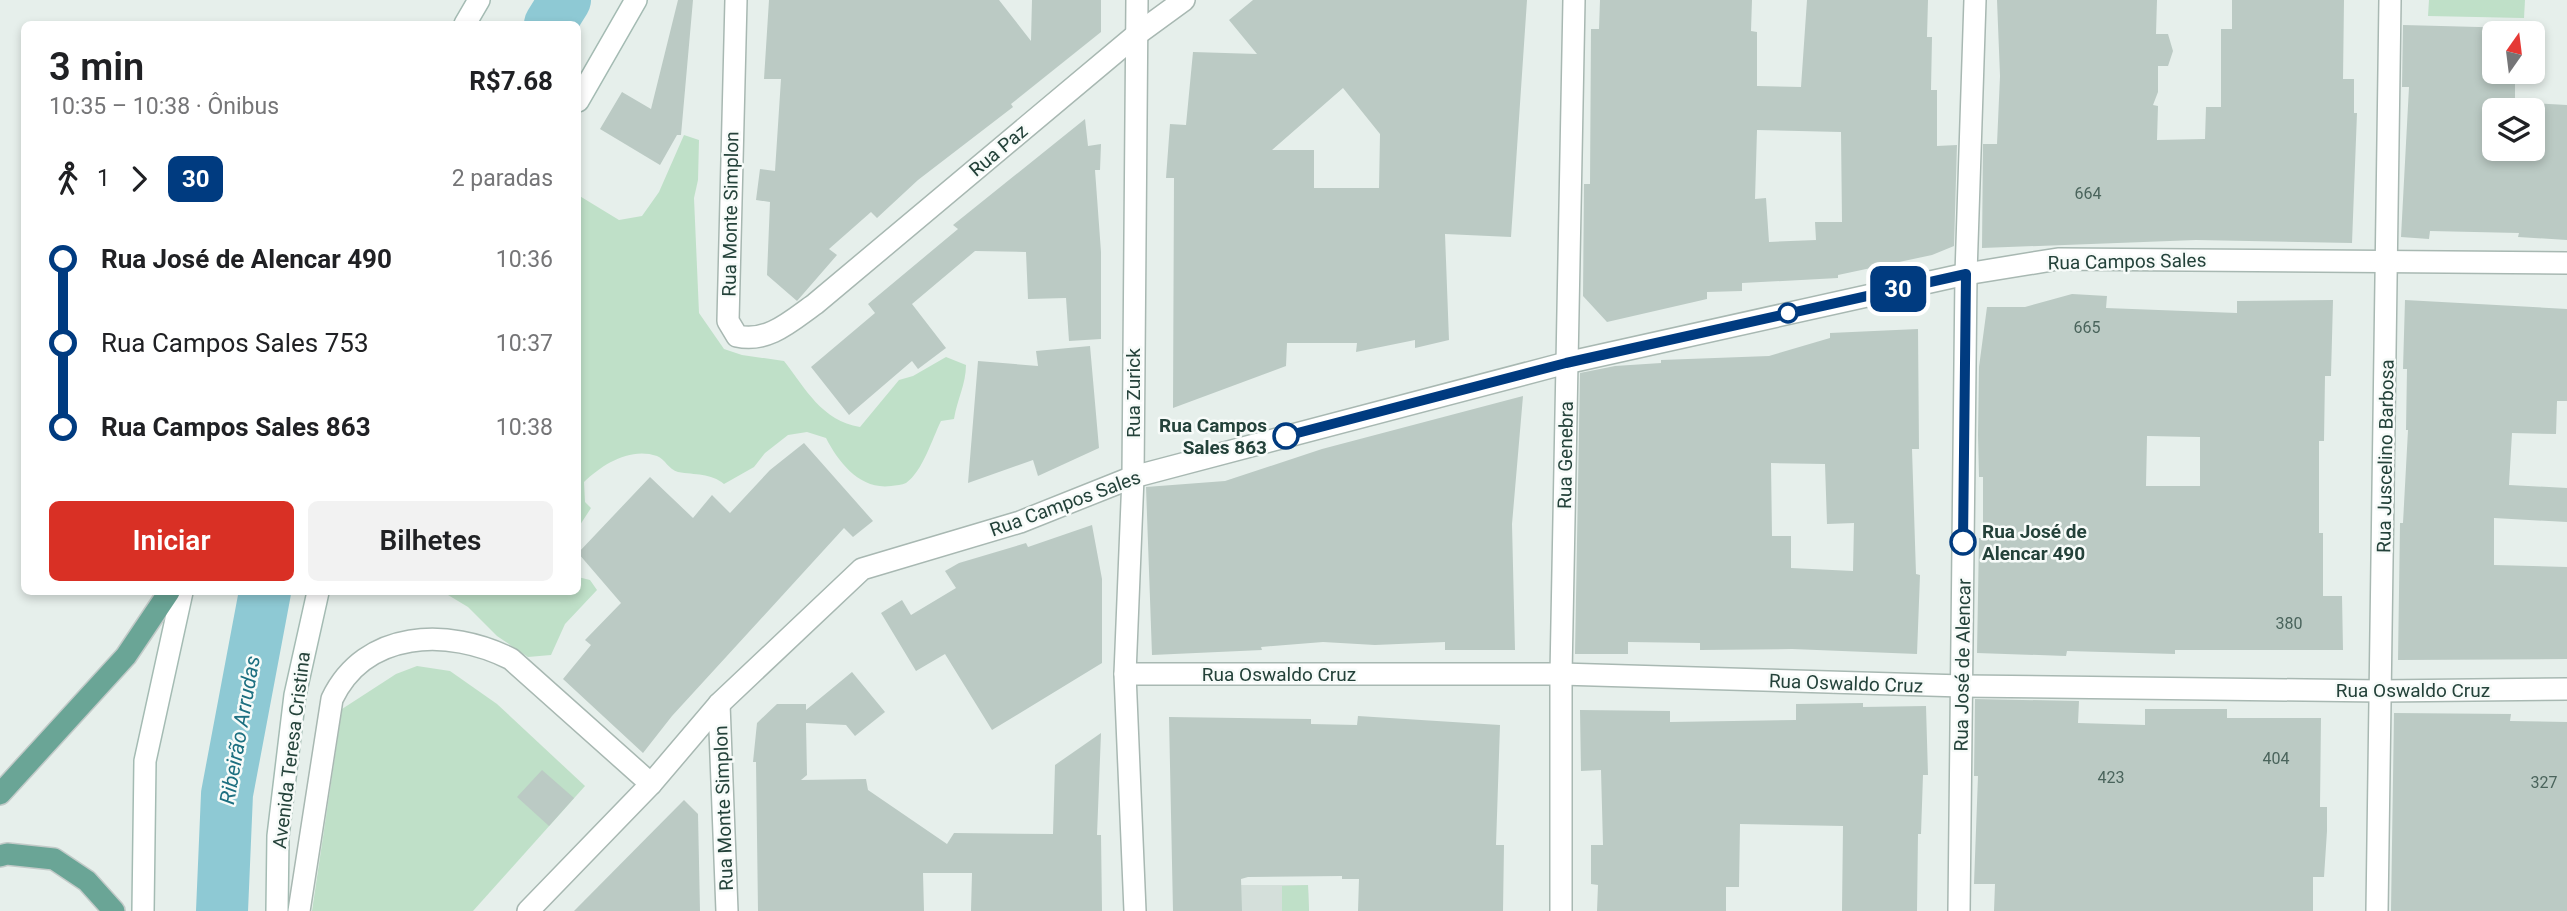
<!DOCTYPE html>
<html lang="pt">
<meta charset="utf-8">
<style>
:root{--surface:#fff;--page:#f2f2f2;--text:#202124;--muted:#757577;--accent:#d93025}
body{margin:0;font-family:Roboto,sans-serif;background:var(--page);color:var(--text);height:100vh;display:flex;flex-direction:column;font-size:26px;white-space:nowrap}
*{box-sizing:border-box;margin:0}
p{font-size:23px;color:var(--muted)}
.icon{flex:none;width:38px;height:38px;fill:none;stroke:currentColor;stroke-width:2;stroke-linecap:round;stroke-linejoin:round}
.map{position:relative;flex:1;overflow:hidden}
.sheet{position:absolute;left:21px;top:21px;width:560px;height:574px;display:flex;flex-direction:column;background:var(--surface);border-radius:10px;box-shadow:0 4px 10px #0003}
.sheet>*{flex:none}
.badge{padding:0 14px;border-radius:10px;font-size:24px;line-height:46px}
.needle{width:46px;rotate:14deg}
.fabs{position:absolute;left:2482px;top:21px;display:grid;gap:14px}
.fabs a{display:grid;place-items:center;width:63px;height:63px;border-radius:10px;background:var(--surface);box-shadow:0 4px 10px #0003;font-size:35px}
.map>.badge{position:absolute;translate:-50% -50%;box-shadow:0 0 0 4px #fff}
.legs{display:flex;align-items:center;gap:10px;height:77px;padding:0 28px;font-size:23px}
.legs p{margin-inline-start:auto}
.summary{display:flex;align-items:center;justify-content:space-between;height:119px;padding:0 28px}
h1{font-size:38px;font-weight:600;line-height:52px}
.primary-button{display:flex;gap:14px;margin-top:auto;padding:14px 28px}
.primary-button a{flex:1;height:80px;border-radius:10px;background:var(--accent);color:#fff;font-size:28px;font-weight:600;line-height:80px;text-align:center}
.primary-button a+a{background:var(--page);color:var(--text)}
ul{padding:0 28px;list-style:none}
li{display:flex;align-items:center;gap:24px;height:84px;font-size:26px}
li i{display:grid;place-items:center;width:10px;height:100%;margin:0 9px;background:currentColor}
li i::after{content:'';width:18px;height:18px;margin:-9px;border:5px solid;border-radius:50%;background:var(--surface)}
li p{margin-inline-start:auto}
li:first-child i{background:linear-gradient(#0000 50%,currentColor 0)}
li:last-child i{background:linear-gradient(currentColor 50%,#0000 0)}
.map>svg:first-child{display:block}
.built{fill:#d4dfda}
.green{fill:#bfe0c8}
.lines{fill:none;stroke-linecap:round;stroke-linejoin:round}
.river{stroke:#8ec9d4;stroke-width:52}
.building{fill:#bbcac4;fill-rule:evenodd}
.minor-casing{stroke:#a8b8b2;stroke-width:24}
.tertiary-casing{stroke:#a8b8b2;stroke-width:24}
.secondary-casing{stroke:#a4bbb3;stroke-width:24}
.primary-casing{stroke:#c2cac8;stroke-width:24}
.minor{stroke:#fff;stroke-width:21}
.tertiary{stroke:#fff;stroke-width:21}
.secondary{stroke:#fff;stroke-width:21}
.primary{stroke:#6aa596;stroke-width:21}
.line-1-casing{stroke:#fff;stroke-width:16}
.line-1{stroke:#003b80;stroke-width:10}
.stop-1-dot{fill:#fff;stroke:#003b80;stroke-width:3.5}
.labels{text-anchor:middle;stroke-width:5;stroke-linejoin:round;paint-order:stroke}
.number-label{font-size:16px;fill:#4a645c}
.street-label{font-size:19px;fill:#24423a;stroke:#f7fbf9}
.stop-label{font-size:19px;font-weight:bold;fill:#24423a;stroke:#f7fbf9;text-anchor:end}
.water-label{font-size:21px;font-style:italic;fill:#1c6f80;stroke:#f7fbf9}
</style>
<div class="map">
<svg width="2567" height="911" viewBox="0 0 2567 911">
<rect width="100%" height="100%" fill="#e6efeb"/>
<!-- built -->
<path class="built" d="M1173,885H1308L1309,911H1173Z"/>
<!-- green -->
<g class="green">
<path d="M2429,0H2525L2524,18L2428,16Z"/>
<path d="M684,135L699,140L698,180L694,198L699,313L724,349L742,355L784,361C805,388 822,421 860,427L899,380L913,376L946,357L966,365C966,384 957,400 954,419L941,421C932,439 923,471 906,483C902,485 896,485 891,486C860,490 839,463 826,438L807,432L788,435L765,453L754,467L724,484C711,473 695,475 678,472C669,470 665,459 657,456C630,447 603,464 584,482L585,502L591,508L578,528V195L619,220L642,216L659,192Z"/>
<path d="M578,577L590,580L597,590L565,624L551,655L528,657L497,636L468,607L443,592H578Z"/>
<path d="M417,666L450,671L497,704L585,786L473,911H312L342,709L396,674Z"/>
<path d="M1308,885L1309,911H1282V886Z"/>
</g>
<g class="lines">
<!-- river -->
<g class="river">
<path d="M550,24L565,0"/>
<path d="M222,911L227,794L265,592"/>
</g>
</g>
<!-- building -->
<g class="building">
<path d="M678,0H693L681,135H677L660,165L600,129L622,92L651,109Z"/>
<path d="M769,0H999L1031,41L1032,0H1101V32L1011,104L1013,107L918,180L877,218L871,212L829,249L837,255L797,301L767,275L770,202L756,200L760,169L775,171L781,79H764Z"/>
<path d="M1253,0H1527L1511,237L1445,234L1449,340L1415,348V340L1356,352L1357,343H1287L1286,366L1173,408L1174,178H1166L1170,124L1186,125L1193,52L1257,54L1229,20ZM1343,88L1380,134L1379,188H1314V150H1272Z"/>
<path d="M1600,0H1752L1751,31L1757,32V86L1801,87L1807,0H1928L1927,37H1932L1931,90H1937V146L1957,145L1954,246L1932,255L1838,275V278L1742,283V291L1707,292V299L1607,322L1583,296L1584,184H1590L1591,29H1599ZM1757,130L1841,132L1842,222H1815L1816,240L1769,242L1766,198L1755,199Z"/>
<path d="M1997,0H2157L2156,34H2168L2173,51L2168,66H2158V92L2153,105L2158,106L2157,140L2205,139L2206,107H2221V29H2232V0H2344L2343,79H2354V113H2357L2352,243L2196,240L1982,248L1983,144H1997L2000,76Z"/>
<path d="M2403,25L2517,28L2516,33H2494V72H2515V102L2567,105V240L2518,237L2519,233L2430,231L2429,239L2401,237L2409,87H2402ZM2494,110H2532V149H2494Z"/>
<path d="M1085,119L1088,146L1101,144L1100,170H1095L1101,252V339L1069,341L1066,298L1028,299L1026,252L975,251L912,304L946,348L918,369L912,361L849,415L811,367L875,313L868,304L958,229L953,225Z"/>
<path d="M2072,294L2107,296L2106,308L2237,313V301L2333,300L2331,376H2325L2324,441H2319V533H2323V596H2342L2343,650H2175V654L2067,651L2066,656L1977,653L1979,538H1983V477H1979L1978,435L1979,367L1987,307H2025ZM2147,436L2200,437V486H2146Z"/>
<path d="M2405,300L2567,309V401H2557L2556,434L2512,433L2509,485L2567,488V522L2494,518V565L2567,567V659L2398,660L2400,523H2403L2408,430H2406L2407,369H2403Z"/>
<path d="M1918,329L1919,449H1912L1916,574L1920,575L1917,654L1792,649L1700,650V643L1628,642V654H1575L1580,373L1615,366L1661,363V360L1769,356L1830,338V333ZM1771,463L1825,464L1827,524L1854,523L1853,571L1791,568V536H1772Z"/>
<path d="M1090,346L1099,448L1038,476L1033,460L968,483L978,361L1038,366L1036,351Z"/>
<path d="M1523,396L1512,524L1515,650H1445V642L1375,645L1323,642L1261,647L1262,650L1152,655L1146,487L1225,481L1322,449Z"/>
<path d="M804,443L873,521L853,537L844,528L672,716L643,753L563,679L591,645L585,640L621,603L578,553L650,477L693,518L712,495L730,513L770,470Z"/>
<path d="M1092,525L1102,579V663L992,730L945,654L916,671L881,613L902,600L911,615L956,588L945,571L959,563L1026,543L1028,547Z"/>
<path d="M852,672L885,712L855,736L846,725L806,723L807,775L801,780L866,779L868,790L947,844L954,833L1053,834L1055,765L1101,733L1097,835H1101L1102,911H971L972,873H923L924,911H758L756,762H753L757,723L777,704H806V710Z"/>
<path d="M1975,699L2079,701L2078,723L2145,725V709H2227V718H2321L2320,807H2327V831L2324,877H2313V911H1994L1995,884H1974L1978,776H1974Z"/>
<path d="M1863,703V707L1926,706L1928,775H1923L1921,834H1918L1917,911H1842L1843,826L1740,824L1739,887H1726V911H1597L1598,885L1591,884V845H1603L1601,770L1581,771L1580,710L1670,711V722L1796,720V704Z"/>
<path d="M2394,713L2511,714L2510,721L2567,722V911H2391Z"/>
<path d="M1358,716L1500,725L1496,845H1504L1503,911H1358L1359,879H1342V876L1248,877L1241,879L1242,911H1173L1169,717L1311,719V724L1357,725Z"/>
<path d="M542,770L574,798L549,826L517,797Z"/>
<path d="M684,800L698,814L700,911H574Z"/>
</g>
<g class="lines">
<!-- minor casing -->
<g class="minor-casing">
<g id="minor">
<path d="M736,0L728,321L737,336C768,343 791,321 815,304L1136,35L1184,0"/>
<path d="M1125,674H1561L1962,686L2381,691L2567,689"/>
<path d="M719,704L727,911"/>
<path d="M299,911L332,699C365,630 448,627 511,659L651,784"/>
<path d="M1135,911L1125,674L1133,477L1137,0"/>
<path d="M1561,911V674L1574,0"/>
<path d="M1959,911L1966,274L1975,0"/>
<path d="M2377,911L2390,0"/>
</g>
</g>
<!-- tertiary casing -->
<g class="tertiary-casing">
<path id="tertiary" d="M528,911L651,784L719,704L862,569L1020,522L1133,477L1566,363L1966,274L2058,259L2567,263"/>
</g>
<!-- secondary casing -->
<g class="secondary-casing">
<g id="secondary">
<path d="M465,24L479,0"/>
<path d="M578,101L636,0"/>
<path d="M143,911L145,761L182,592"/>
<path d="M277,911L278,836L295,695L318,592"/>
</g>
</g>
<!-- primary casing -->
<g class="primary-casing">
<g id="primary">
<path d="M0,794L126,656L169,592"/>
<path d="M0,856L7,854L54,859L87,881L114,911"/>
</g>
</g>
<!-- minor -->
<use href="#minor" class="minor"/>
<!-- tertiary -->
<use href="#tertiary" class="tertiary"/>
<!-- secondary -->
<use href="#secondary" class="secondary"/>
<!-- primary -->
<use href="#primary" class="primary"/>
</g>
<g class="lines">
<!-- line-1 casing -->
<g class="line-1-casing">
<path id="line-1" d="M1286,436L1566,363L1966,274L1963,542"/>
</g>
<!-- line-1 -->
<use href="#line-1" class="line-1"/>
</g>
<!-- markers -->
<g class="stop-1-dot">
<circle cx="1788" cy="313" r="9"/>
<circle cx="1286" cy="436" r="12"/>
<circle cx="1963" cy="542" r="12"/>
</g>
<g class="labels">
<!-- number labels -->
<g class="number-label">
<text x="2088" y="199">664</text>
<text x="2087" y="333">665</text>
<text x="2289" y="629">380</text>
<text x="2276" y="764">404</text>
<text x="2111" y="783">423</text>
<text x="2544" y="788">327</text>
</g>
<!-- street labels -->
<g class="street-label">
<text transform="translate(998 150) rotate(-40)" y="7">Rua Paz</text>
<text transform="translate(730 214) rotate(-89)" y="7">Rua Monte Simplon</text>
<text transform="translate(2127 261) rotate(-1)" y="7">Rua Campos Sales</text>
<text transform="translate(1133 393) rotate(-90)" y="7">Rua Zurick</text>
<text transform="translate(1565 455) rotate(-89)" y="7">Rua Genebra</text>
<text transform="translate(2385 456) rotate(-89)" y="7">Rua Juscelino Barbosa</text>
<text transform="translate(1065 503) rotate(-20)" y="7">Rua Campos Sales</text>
<text transform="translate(1962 665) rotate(-89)" y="7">Rua José de Alencar</text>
<text x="1279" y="681">Rua Oswaldo Cruz</text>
<text transform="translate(1846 683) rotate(2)" y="7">Rua Oswaldo Cruz</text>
<text x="2413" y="697">Rua Oswaldo Cruz</text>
<text transform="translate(291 750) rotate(-83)" y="7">Avenida Teresa Cristina</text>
<text transform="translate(723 808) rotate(-92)" y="7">Rua Monte Simplon</text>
</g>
<!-- stop labels -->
<g class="stop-label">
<text x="1267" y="432">Rua Campos<tspan x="1267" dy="22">Sales 863</tspan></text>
<text x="1982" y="538" text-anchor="start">Rua José de<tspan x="1982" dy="22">Alencar 490</tspan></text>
</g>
<!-- water labels -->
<g class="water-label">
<text transform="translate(240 730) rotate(-80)" y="7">Ribeirão Arrudas</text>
</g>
</g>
</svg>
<div class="fabs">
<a><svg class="needle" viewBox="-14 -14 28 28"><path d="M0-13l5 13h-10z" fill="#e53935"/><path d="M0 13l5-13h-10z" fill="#757577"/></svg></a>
<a><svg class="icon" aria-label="layers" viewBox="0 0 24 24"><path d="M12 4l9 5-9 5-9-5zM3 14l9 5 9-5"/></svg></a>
</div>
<b class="badge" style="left:1898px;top:289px;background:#003b80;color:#fff">30</b>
<section class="sheet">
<div class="summary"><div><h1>3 min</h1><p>10:35 – 10:38 · Ônibus</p></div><b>R$7.68</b></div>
<div class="legs"><svg class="icon" aria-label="walk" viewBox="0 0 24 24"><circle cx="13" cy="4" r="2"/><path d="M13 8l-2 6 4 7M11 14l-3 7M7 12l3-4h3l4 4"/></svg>1<svg class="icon" aria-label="forward" viewBox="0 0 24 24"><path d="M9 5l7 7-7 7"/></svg><b class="badge" style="background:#003b80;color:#fff">30</b><p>2 paradas</p></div>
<ul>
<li><i style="color:#003b80"></i><b>Rua José de Alencar 490</b><p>10:36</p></li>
<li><i style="color:#003b80"></i><span>Rua Campos Sales 753</span><p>10:37</p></li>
<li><i style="color:#003b80"></i><b>Rua Campos Sales 863</b><p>10:38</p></li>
</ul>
<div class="primary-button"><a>Iniciar</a><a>Bilhetes</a></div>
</section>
</div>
